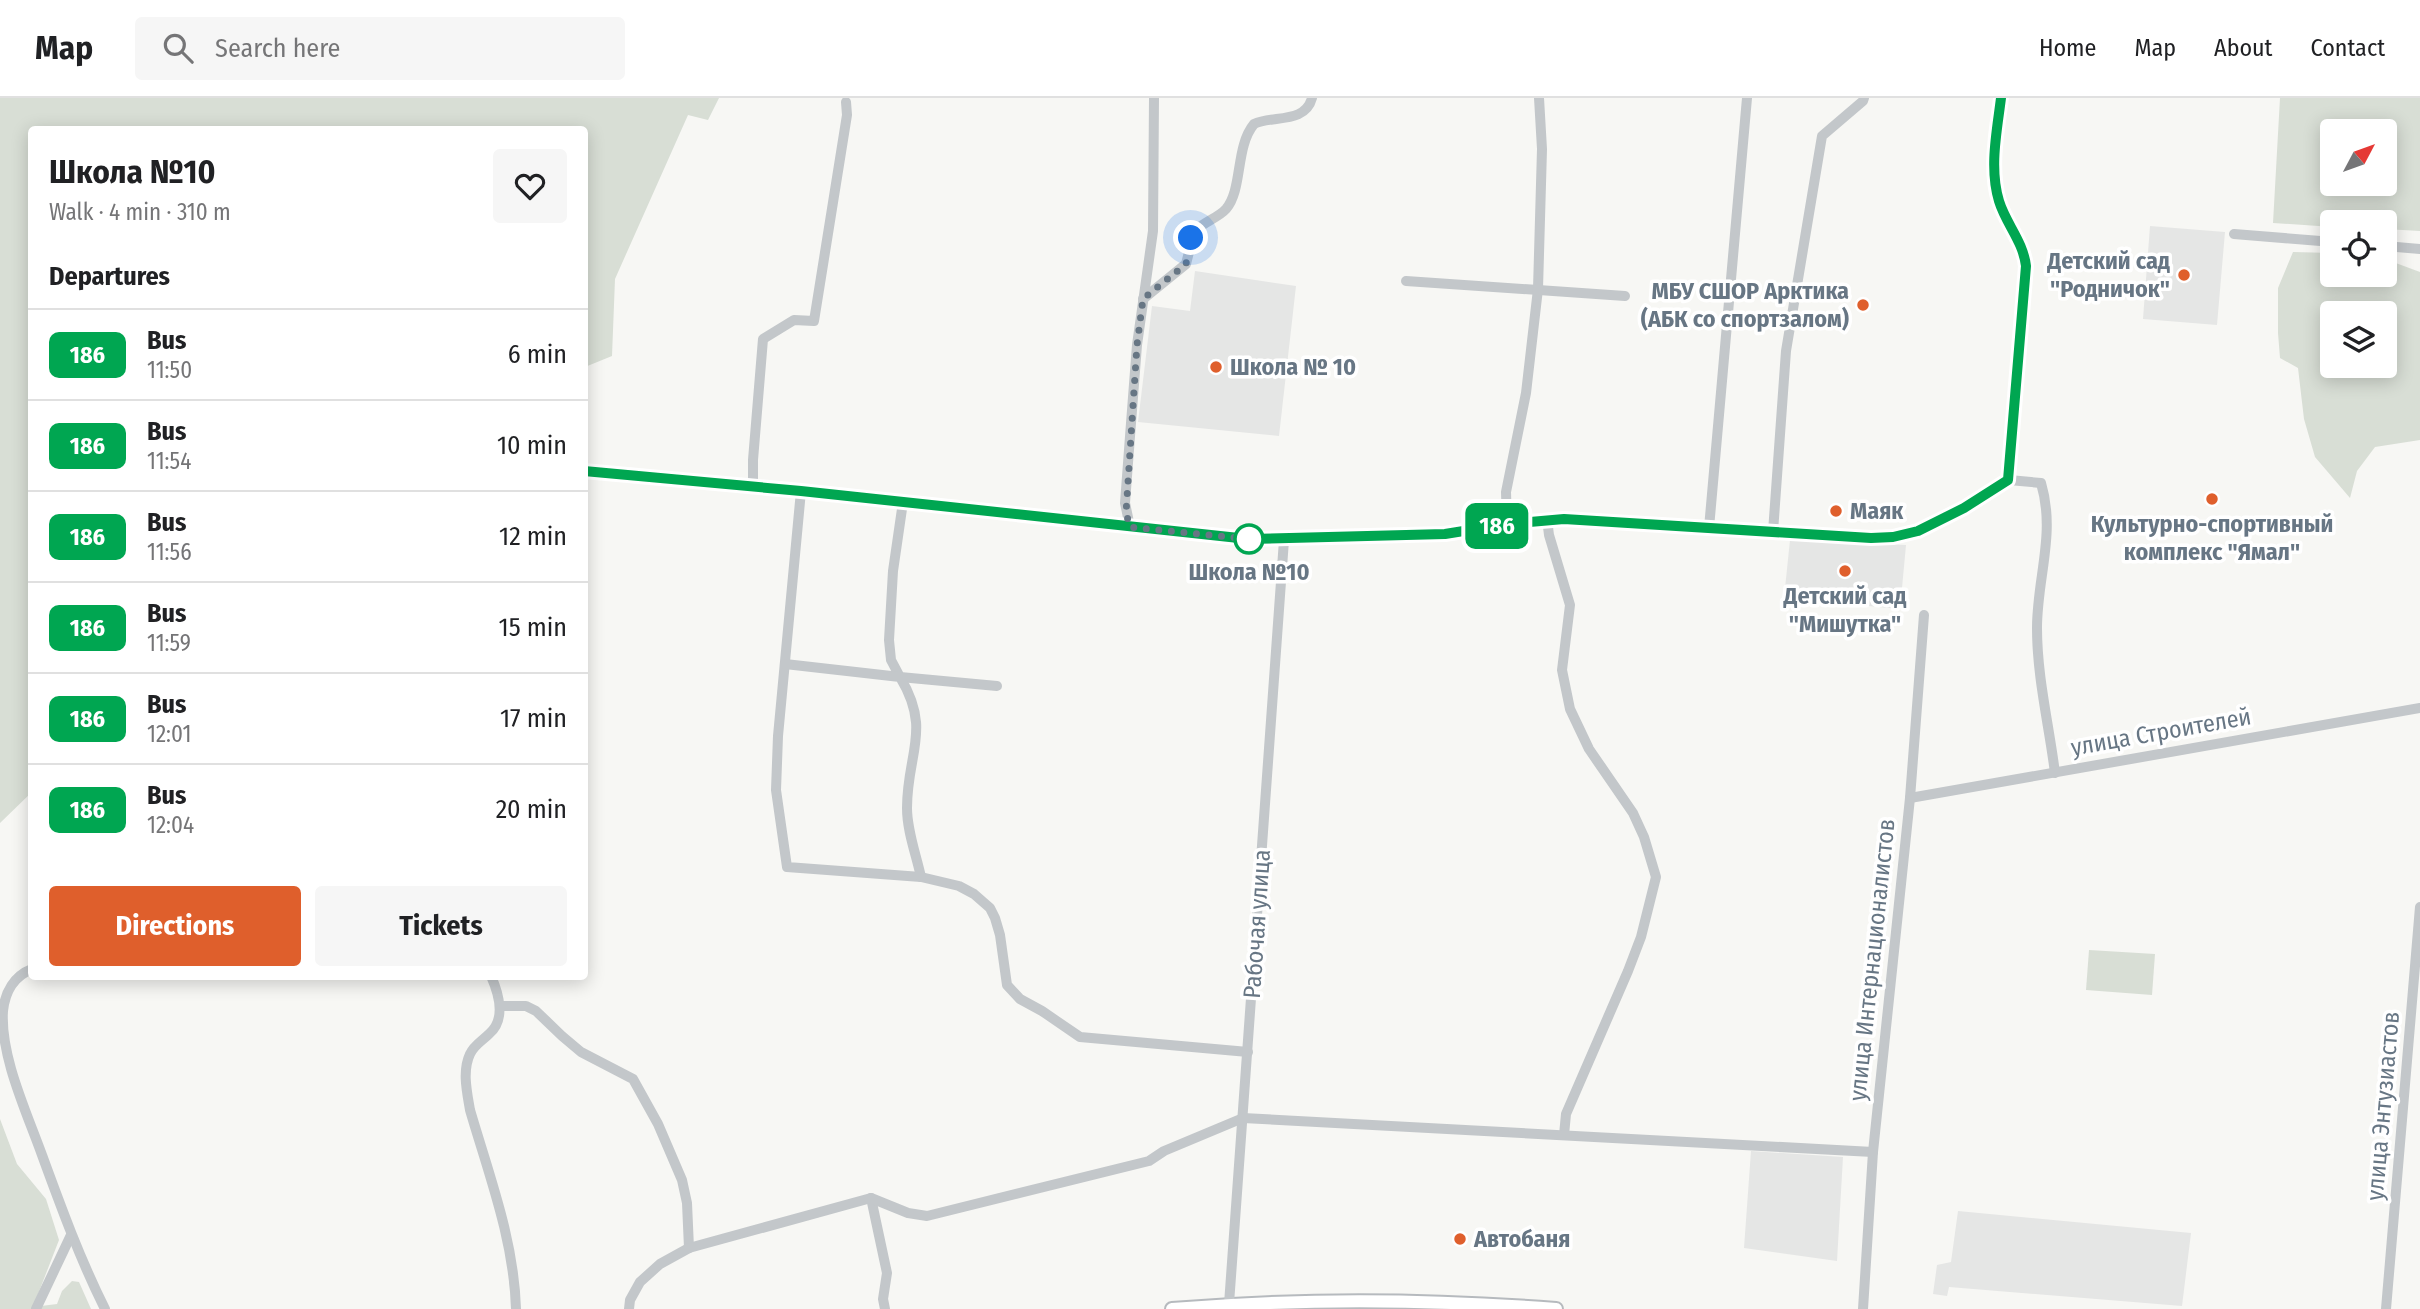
<!DOCTYPE html>
<meta charset="utf-8">
<style>
:root{--surface:#fff;--page:#f6f6f6;--text:#202124;--muted:#757577;--line:#e0e0e0;--accent:#df5f2c}
body{margin:0;font-family:"Fira Sans Condensed",sans-serif;background:var(--page);color:var(--text);height:100vh;display:flex;flex-direction:column;font-size:26px;white-space:nowrap}
*{box-sizing:border-box;margin:0}
p{font-size:23px;color:var(--muted)}
.icon{flex:none;width:38px;height:38px;fill:none;stroke:currentColor;stroke-width:2;stroke-linecap:round;stroke-linejoin:round}
.map{position:relative;flex:1;overflow:hidden}
.side{position:absolute;left:28px;top:28px;width:560px;height:854px;display:flex;flex-direction:column;background:var(--surface);border-radius:7px;box-shadow:0 4px 18px #0003}
.side>*{flex:none}
.badge{padding:0 14px;border-radius:10px;font-size:24px;line-height:46px}
.needle{width:46px;rotate:49deg}
.controls{position:absolute;left:2320px;top:21px;display:grid;gap:14px}
.controls a{display:grid;place-items:center;width:77px;height:77px;border-radius:7px;background:var(--surface);box-shadow:0 4px 18px #0003;font-size:35px}
.you{position:absolute;width:35px;height:35px;margin:-18px;border:5px solid #fff;border-radius:50%;background:#1a73e8;box-shadow:0 0 0 10px #1a73e833}
.map>.badge{position:absolute;translate:-50% -50%;box-shadow:0 0 0 4px #fff}
h2{padding:0 21px;font-size:26px;line-height:63px}
.round{display:grid;place-items:center;flex:none;width:74px;height:74px;border-radius:7px;background:var(--page)}
.summary{display:flex;align-items:center;justify-content:space-between;height:119px;padding:0 21px}
h1{font-size:33px;font-weight:700;line-height:52px}
.cta{display:flex;gap:14px;margin-top:auto;padding:14px 21px}
.cta a{flex:1;height:80px;border-radius:7px;background:var(--accent);color:#fff;font-size:28px;font-weight:700;line-height:80px;text-align:center}
.cta a+a{background:var(--page);color:var(--text)}
ul{padding:0;list-style:none}
li{display:flex;align-items:center;gap:21px;height:91px;padding:0 21px;border-top:2px solid var(--line)}
li div{flex:1}
li b{display:block;font-size:26px}
li em{font-style:normal}
li .badge{min-width:77px;font-weight:700;text-align:center}
header{display:flex;align-items:center;gap:42px;box-sizing:border-box;height:98px;padding:0 35px;background:var(--surface);border-bottom:2px solid var(--line)}
header strong{font-size:33px}
nav{display:flex;gap:38px;margin-inline-start:auto;font-size:24px}
.search{width:490px;height:63px;background:var(--page);display:flex;align-items:center;gap:18px;box-sizing:border-box;padding:0 24px;border-radius:7px;color:var(--muted);font-size:26px}
.map>svg:first-child{display:block}
.built{fill:#e5e6e5}
.green{fill:#d8ded5;fill-rule:evenodd}
.lines{fill:none;stroke-linecap:round;stroke-linejoin:round}
.major-casing{stroke:#b6babe;stroke-width:16}
.minor{stroke:#c3c7ca;stroke-width:10}
.major{stroke:#fff;stroke-width:12}
.line-casing{stroke:#fff;stroke-width:16}
.line{stroke:#00a651;stroke-width:10}
.walk{stroke:#677684;stroke-width:7;stroke-dasharray:0 12.6}
.poi-dot{fill:#df5f2c;stroke:#fff;stroke-width:2.5}
.stop-dot{fill:#fff;stroke:#00a651;stroke-width:3.5}
.labels{text-anchor:middle;stroke-width:7;stroke-linejoin:round;paint-order:stroke}
.poi-label{font-size:24px;font-weight:bold;fill:#677684;stroke:#fff;text-anchor:start}
.stop-label{font-size:24px;font-weight:bold;fill:#677684;stroke:#fff}
.street-label{font-size:24px;fill:#677684;stroke:#fff}
</style>
<header>
<strong>Map</strong>
<div class="search"><svg class="icon" aria-label="search" viewBox="0 0 24 24"><circle cx="10" cy="10" r="6"/><path d="M15 15l6 6"/></svg>Search here</div>
<nav><a>Home</a><a>Map</a><a>About</a><a>Contact</a></nav>
</header>
<div class="map">
<svg width="2420" height="1211" viewBox="0 0 2420 1211">
<rect width="100%" height="100%" fill="#f7f7f4"/>
<!-- built -->
<g class="built">
<path d="M2150,128L2225,134L2217,227L2143,221Z"/>
<path d="M1195,173L1296,188L1279,338L1138,324L1152,208L1190,213Z"/>
<path d="M1790,442L1906,447L1900,511L1784,500Z"/>
<path d="M1751,1053L1843,1059L1837,1163L1744,1150Z"/>
<path d="M1958,1113L2191,1135L2182,1208L1949,1189L1947,1198L1933,1196L1937,1167L1951,1164Z"/>
</g>
<!-- green -->
<g class="green">
<path d="M0,0H719L708,22L688,17L615,181L612,258L585,269L584,32H32V694L0,725Z"/>
<path d="M2280,0H2420V133L2385,131V124H2333V129L2273,125ZM2333,33H2385V86H2333Z"/>
<path d="M2293,154L2333,155V177H2385V161L2420,174V342L2375,349L2357,373L2350,400L2315,359L2304,321L2298,270L2280,260L2278,235V190ZM2333,215H2385V268H2333Z"/>
<path d="M2089,852L2155,856L2152,897L2086,892Z"/>
<path d="M0,1021L17,1066L46,1101L59,1142L33,1209L57,1206L62,1193L72,1183L79,1184L91,1211H0Z"/>
</g>
<g class="lines">
<!-- major casing -->
<g class="major-casing">
<path id="major" d="M1172,1211C1302,1200 1426,1201 1556,1211"/>
</g>
<!-- minor -->
<g class="minor">
<path d="M2234,136L2333,144"/>
<path d="M2385,148L2420,151"/>
<path d="M1406,183L1625,198"/>
<path d="M1143,201L1186,166L1194,134C1203,124 1218,120 1226,111C1243,91 1235,49 1254,26C1273,17 1305,26 1312,0"/>
<path d="M584,373L801,393L1248,441L1445,437L1507,426L1564,421L1871,440L1893,439L1918,433L1964,410L2009,382L2026,168C2023,143 2006,126 1999,103C1989,70 1997,33 2001,0"/>
<path d="M2009,382L2041,385C2056,435 2037,480 2037,530C2037,579 2049,627 2055,675"/>
<path d="M753,389V362L763,241L794,222L814,223L847,17L846,4"/>
<path d="M801,393L778,638L776,692L787,769L921,779L959,788L974,796L990,810L995,820L1000,837L1007,887L1020,901L1042,913L1080,939L1248,954"/>
<path d="M903,404L893,473L889,542L891,562L900,579L997,588"/>
<path d="M1547,421L1549,437L1570,507L1562,572L1570,611L1589,651L1633,715L1644,739L1656,779L1641,839L1628,873L1566,1016L1564,1037"/>
<path d="M1507,426L1506,394L1526,295L1538,191L1542,51L1539,0"/>
<path d="M1130,429L1125,405L1131,325L1137,247L1153,133L1154,0"/>
<path d="M1709,430L1747,0"/>
<path d="M1773,434L1786,253L1822,38L1863,3L1864,0"/>
<path d="M785,566L900,579C932,632 907,655 907,710C907,733 916,756 921,779"/>
<path d="M1910,700L2420,610"/>
<path d="M32,871C14,878 5,894 3,913C0,958 27,1015 42,1057C61,1109 80,1161 105,1211"/>
<path d="M491,878C499,896 506,922 489,936C482,943 474,947 470,956C462,973 467,994 470,1012C489,1077 514,1142 516,1211"/>
<path d="M500,908H526L536,913L562,938L581,954L633,981L658,1026L682,1082L687,1105L689,1150"/>
<path d="M871,1100L887,1175L883,1201L885,1211"/>
<path d="M1229,1206L1284,442"/>
<path d="M36,1211L71,1137"/>
<path d="M629,1211L630,1202L640,1184L660,1166L689,1150L871,1100L908,1115L927,1118L1149,1063L1164,1053L1243,1020L1873,1054"/>
<path d="M1863,1211L1873,1054L1910,700L1924,517"/>
<path d="M2386,1211L2420,809"/>
</g>
<!-- major -->
<use href="#major" class="major"/>
</g>
<g class="lines">
<!-- line casing -->
<g class="line-casing">
<path id="line" d="M584,373L801,393L1248,441L1445,436L1507,426L1564,421L1871,440L1893,439L1918,433L1964,410L2008,382L2026,168C2023,143 2006,126 1999,103C1989,70 1997,33 2001,0"/>
</g>
<!-- line -->
<use href="#line" class="line"/>
<!-- walk -->
<path class="walk" d="M1191,140L1186,166L1143,201L1137,247L1126,415L1130,429L1249,441"/>
</g>
<!-- markers -->
<g class="poi-dot">
<circle cx="2184" cy="177" r="7"/>
<circle cx="1863" cy="207" r="7"/>
<circle cx="1216" cy="269" r="7"/>
<circle cx="2212" cy="401" r="7"/>
<circle cx="1836" cy="413" r="7"/>
<circle cx="1845" cy="473" r="7"/>
<circle cx="1460" cy="1141" r="7"/>
</g>
<circle class="stop-dot" cx="1249" cy="441" r="14"/>
<g class="labels">
<!-- poi labels -->
<g class="poi-label">
<text x="2170" y="171" text-anchor="end">Детский сад<tspan x="2170" dy="28">"Родничок"</tspan></text>
<text x="1849" y="201" text-anchor="end">МБУ СШОР Арктика<tspan x="1849" dy="28">(АБК со спортзалом)</tspan></text>
<text x="1230" y="277">Школа № 10</text>
<text x="1850" y="421">Маяк</text>
<text x="2212" y="434" text-anchor="middle">Культурно-спортивный<tspan x="2212" dy="28">комплекс "Ямал"</tspan></text>
<text x="1845" y="506" text-anchor="middle">Детский сад<tspan x="1845" dy="28">"Мишутка"</tspan></text>
<text x="1474" y="1149">Автобаня</text>
</g>
<!-- stop labels -->
<g class="stop-label">
<text x="1249" y="482">Школа №10</text>
</g>
<!-- street labels -->
<g class="street-label">
<text transform="translate(2161 634) rotate(-10)" y="8">улица Строителей</text>
<text transform="translate(1257 826) rotate(-86)" y="8">Рабочая улица</text>
<text transform="translate(1872 862) rotate(-84)" y="8">улица Интернационалистов</text>
<text transform="translate(2383 1008) rotate(-85)" y="8">улица Энтузиастов</text>
</g>
</g>
</svg>
<div class="controls">
<a><svg class="needle" viewBox="-14 -14 28 28"><path d="M0-13l5 13h-10z" fill="#e53935"/><path d="M0 13l5-13h-10z" fill="#757577"/></svg></a>
<a><svg class="icon" aria-label="locate" viewBox="0 0 24 24"><circle cx="12" cy="12" r="6"/><path d="M12 2v4M12 18v4M2 12h4M18 12h4"/></svg></a>
<a><svg class="icon" aria-label="layers" viewBox="0 0 24 24"><path d="M12 4l9 5-9 5-9-5zM3 14l9 5 9-5"/></svg></a>
</div>
<div class="you" style="left:1191px;top:140px"></div>
<b class="badge" style="left:1497px;top:428px;background:#00a651;color:#fff">186</b>
<section class="side">
<div class="summary"><div><h1>Школа №10</h1><p>Walk · 4 min · 310 m</p></div><a class="round"><svg class="icon" aria-label="heart" viewBox="0 0 24 24"><path d="M12 20l-8-8c-3-5 5-10 8-4 3-6 11-1 8 4z"/></svg></a></div>
<h2>Departures</h2>
<ul>
<li><span class="badge" style="background:#00a651;color:#fff">186</span><div><b>Bus</b><p>11:50</p></div><em>6 min</em></li>
<li><span class="badge" style="background:#00a651;color:#fff">186</span><div><b>Bus</b><p>11:54</p></div><em>10 min</em></li>
<li><span class="badge" style="background:#00a651;color:#fff">186</span><div><b>Bus</b><p>11:56</p></div><em>12 min</em></li>
<li><span class="badge" style="background:#00a651;color:#fff">186</span><div><b>Bus</b><p>11:59</p></div><em>15 min</em></li>
<li><span class="badge" style="background:#00a651;color:#fff">186</span><div><b>Bus</b><p>12:01</p></div><em>17 min</em></li>
<li><span class="badge" style="background:#00a651;color:#fff">186</span><div><b>Bus</b><p>12:04</p></div><em>20 min</em></li>
</ul>
<div class="cta"><a>Directions</a><a>Tickets</a></div>
</section>
</div>
